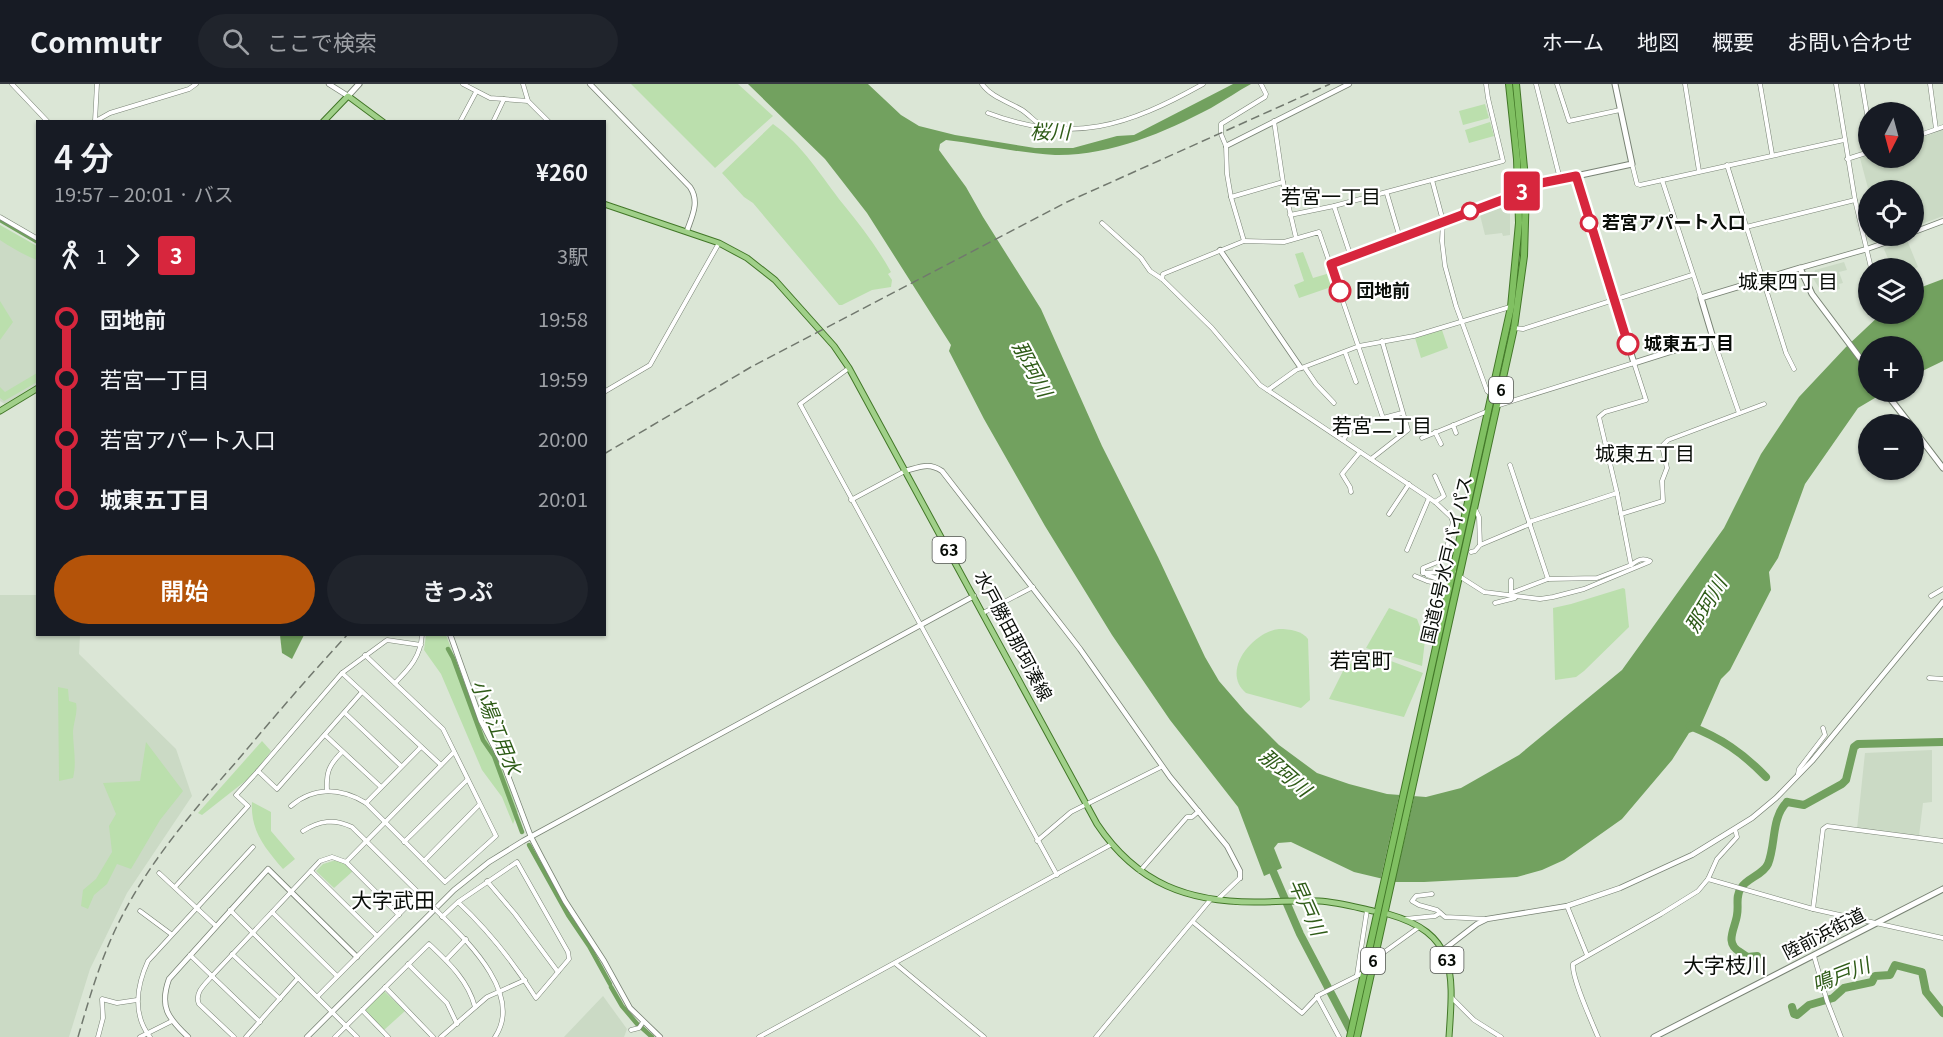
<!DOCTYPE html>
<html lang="ja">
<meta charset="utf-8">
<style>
:root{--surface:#171b24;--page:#20242c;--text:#f1f3f6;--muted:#9ea1a6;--line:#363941;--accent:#b45309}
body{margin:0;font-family:Georgia,"Noto Sans JP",serif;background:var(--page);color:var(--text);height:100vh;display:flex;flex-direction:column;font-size:22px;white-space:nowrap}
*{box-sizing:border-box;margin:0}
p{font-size:20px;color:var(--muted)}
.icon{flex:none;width:33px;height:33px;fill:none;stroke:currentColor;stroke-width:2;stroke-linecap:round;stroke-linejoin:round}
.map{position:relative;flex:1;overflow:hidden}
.sheet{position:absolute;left:36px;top:36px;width:570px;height:516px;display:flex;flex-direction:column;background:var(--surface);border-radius:0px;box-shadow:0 2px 4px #0004}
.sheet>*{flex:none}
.badge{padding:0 12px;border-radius:4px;font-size:21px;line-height:39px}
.needle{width:39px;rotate:186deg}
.controls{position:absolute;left:1858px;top:18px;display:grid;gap:12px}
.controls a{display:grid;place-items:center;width:66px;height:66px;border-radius:50%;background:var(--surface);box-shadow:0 2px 4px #0004;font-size:30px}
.map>.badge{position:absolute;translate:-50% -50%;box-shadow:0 0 0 3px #fff}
.legs{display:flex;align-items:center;gap:9px;height:66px;padding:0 18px;font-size:20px}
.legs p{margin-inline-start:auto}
.overview{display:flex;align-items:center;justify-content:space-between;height:102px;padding:0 18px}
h1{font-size:33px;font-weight:600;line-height:45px}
.action{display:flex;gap:12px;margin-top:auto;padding:12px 18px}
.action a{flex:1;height:69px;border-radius:36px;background:var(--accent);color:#fff;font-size:24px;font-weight:600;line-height:69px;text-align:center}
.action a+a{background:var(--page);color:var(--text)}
ul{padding:0 18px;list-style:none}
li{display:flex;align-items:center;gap:21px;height:60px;font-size:22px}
li i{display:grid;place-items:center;width:9px;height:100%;margin:0 8px;background:currentColor}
li i::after{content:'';width:15px;height:15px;margin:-8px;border:4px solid;border-radius:50%;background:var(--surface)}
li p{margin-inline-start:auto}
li:first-child i{background:linear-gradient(#0000 50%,currentColor 0)}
li:last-child i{background:linear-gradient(currentColor 50%,#0000 0)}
header{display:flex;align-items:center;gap:36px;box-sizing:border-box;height:84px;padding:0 30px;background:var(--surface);border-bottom:2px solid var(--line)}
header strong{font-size:28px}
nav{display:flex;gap:33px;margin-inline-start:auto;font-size:21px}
.search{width:420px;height:54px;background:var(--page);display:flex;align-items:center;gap:15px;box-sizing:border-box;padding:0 21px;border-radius:33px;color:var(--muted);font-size:22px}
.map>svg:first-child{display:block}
.built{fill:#cbdac5}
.green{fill:#bbdfad}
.water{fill:#72a15f}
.pier{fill:#dbe6d6}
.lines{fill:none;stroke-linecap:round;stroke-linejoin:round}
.canal{stroke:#72a15f;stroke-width:4.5}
.river{stroke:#72a15f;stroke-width:8}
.minor-casing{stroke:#798375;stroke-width:5}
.tertiary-casing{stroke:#798375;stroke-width:6}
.secondary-casing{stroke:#798375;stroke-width:7}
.primary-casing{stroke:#427728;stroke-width:7}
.trunk-casing{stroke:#427728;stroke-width:8}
.minor{stroke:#fff;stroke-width:4}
.tertiary{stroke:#fff;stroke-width:4.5}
.secondary{stroke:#fff;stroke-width:5}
.primary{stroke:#a0d089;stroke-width:5}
.trunk{stroke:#80c062;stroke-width:6}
.rail{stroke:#71786e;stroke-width:1.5;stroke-dasharray:9 4.5;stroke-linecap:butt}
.minor-bridge-casing{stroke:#798375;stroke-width:5;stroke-linecap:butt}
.minor-bridge{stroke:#fff;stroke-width:4}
.line-1-casing{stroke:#fff;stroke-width:14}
.line-1{stroke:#d7263d;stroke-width:9}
.stop-1-dot{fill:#fff;stroke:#d7263d;stroke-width:3}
.labels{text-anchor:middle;stroke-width:4.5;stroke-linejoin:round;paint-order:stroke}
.shield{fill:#fff;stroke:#535652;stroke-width:1.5}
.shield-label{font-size:16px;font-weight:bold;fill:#090d08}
.stop-label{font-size:18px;font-weight:bold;fill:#090d08;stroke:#fff;text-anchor:start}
.street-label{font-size:18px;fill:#090d08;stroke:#fff}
.water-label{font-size:20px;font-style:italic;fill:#2f5c18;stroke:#fff}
.neighbourhood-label{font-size:20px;fill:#090d08;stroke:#fff}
.quarter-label{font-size:21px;fill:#090d08;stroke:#fff}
</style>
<header>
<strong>Commutr</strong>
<div class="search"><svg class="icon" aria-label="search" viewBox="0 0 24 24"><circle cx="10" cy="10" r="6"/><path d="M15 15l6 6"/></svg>ここで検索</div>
<nav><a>ホーム</a><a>地図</a><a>概要</a><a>お問い合わせ</a></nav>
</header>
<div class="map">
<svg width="1943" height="953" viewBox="0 0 1943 953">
<rect width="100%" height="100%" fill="#dbe6d6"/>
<!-- built -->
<g class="built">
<path d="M1943,46V132L1914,143V106H1869V108L1860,74L1869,71V74H1914V56Z"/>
<path d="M1501,119L1510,127V151L1503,152L1502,149L1485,151L1479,127Z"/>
<path d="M0,146L38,172L37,300L5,320L0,317Z"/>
<path d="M1907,156L1918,183L1914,185L1892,184L1884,165Z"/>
<path d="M1844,178L1847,186L1839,188L1843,199L1839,200L1840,205L1822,209L1813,194L1815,186Z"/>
<path d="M0,511H37L38,550L80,551L79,570L176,665L192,712L127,809L90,885L69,953H0Z"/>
<path d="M1932,666V718L1923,719L1919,752L1857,745L1865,669Z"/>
<path d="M603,912L627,945L624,953H564Z"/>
</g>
<!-- green -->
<g class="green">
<path d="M631,0H738L773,32L715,84Z"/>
<path d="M1485,20L1489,34L1463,41L1459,27Z"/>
<path d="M1490,38L1494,52L1469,59L1465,46Z"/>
<path d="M773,40C802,60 821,92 843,120C861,142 877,163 891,188L888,190L892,196L891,203L872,206L842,221H839L753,119L744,113L722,89Z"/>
<path d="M0,141L37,162V176C24,171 12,164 0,156Z"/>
<path d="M1303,168L1313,194L1330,189L1334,202L1299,214L1294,201L1304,197L1295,170Z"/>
<path d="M0,217L13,238L0,256Z"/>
<path d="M1442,246L1448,264L1421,274L1415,254Z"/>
<path d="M37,289V298L4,317L0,314V303L5,308Z"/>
<path d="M1623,504L1625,505L1629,543L1584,587L1576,593L1555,596L1553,524L1571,520Z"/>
<path d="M1389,524L1417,535L1425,556L1422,582L1366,564Z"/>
<path d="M1279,545C1290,545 1302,547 1308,555L1310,616L1301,624L1246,609C1220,587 1253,548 1279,545Z"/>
<path d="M426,551H446L482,644L503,686L518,727L513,740L502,713L482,686L441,590L424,566Z"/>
<path d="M1364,567L1423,589L1404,633L1329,615L1343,587Z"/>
<path d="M58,603L68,605L69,617L76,619C78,628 74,637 73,647C73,663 77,678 73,694L59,697Z"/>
<path d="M262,657L271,667L253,691L202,731L198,729Z"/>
<path d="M146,658L183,707L160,736L131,785L117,780L107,800L94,811L88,825L81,822L83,806L96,795L112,768L109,742L116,730L103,699L140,697Z"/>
<path d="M252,718L271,728V747L295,775L283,785C266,765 250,747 252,718Z"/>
<path d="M336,776L346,780L353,787L334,804L316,787L323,780Z"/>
<path d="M384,907L405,927L384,946L365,926Z"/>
</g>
<!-- water -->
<g class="water">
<path d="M748,0H868L901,31L919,42L955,51L1035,64H1073L1117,52L1134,51L1233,0H1251C1238,7 1225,16 1211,24C1163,49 1110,72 1055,71C1018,69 980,60 946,56L940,60L939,66L966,103L983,133L1041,225L1102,362L1158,473L1205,573L1219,597L1245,627L1279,661L1317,689L1349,700L1387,710L1426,713L1461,704L1519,671L1622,586L1724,444L1761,370L1799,313L1846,263L1881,230H1914V206L1943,195V277L1914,291V262H1869V308H1885L1858,324L1805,400L1778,474L1769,488L1771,506L1730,586L1721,595L1699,645L1689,649L1672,676L1622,735L1564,776L1542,786L1517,793L1424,798H1396L1354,788L1291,758L1278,759L1274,764L1282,784L1264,792L1238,723L1170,636L1112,551L1045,442L984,335L949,267L951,261L867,129L825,75Z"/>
<path d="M280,551H304L292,575L282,569Z"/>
</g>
<!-- pier -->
<path class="pier" d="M1400,708L1415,709L1394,801L1380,798Z"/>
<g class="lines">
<!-- canal -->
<g class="canal">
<path d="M0,136L38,158"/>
<path d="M448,565L453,574L483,656L494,672L522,748"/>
<path d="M529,761L568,831L589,862L610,900"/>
<path d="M611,903L622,922L638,941"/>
<path d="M641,943L652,953"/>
</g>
<!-- river -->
<g class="river">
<path d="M1690,642C1721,654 1743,669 1766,693"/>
<path d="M1787,718L1804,721L1842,700L1846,696L1854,663L1858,660L1943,658"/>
<path d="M1269,778L1300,850L1354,953"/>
<path d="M1757,872C1754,872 1751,873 1748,873C1745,872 1743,870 1740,868C1724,859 1735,845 1737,831C1739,821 1735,813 1741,804C1747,794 1763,791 1768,780C1776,760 1771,734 1787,718"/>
<path d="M1792,923L1794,930L1797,931L1809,921L1833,914L1844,904L1872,898L1875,892L1890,891L1895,881L1922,888L1926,908L1943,929"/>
</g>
<!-- minor casing -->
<g class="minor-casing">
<g id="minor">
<path d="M12,0L48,38"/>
<path d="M463,0L490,14L528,17"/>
<path d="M523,0L528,17L549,38"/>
<path d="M982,0C991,13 1009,18 1022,26C1030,31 1036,40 1045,43"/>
<path d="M1536,0L1560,95"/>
<path d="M1557,0L1569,37L1620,26"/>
<path d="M1685,0L1699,87"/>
<path d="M1760,0L1772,70"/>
<path d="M1836,0L1855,116L1871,184"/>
<path d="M1862,0L1869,42"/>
<path d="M1930,0L1936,45"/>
<path d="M988,29C1072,61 1128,42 1203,0"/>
<path d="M95,37L97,0"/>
<path d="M1274,37L1283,98L1296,154"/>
<path d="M94,38L110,29L189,5L196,0"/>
<path d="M460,38L476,8"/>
<path d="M493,38L504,15"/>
<path d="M1914,53L1943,43"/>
<path d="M1847,75L1869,68"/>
<path d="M1632,80L1637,100L1640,101L1844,56"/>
<path d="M1727,81L1786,269L1794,285"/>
<path d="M1432,96L1443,137L1442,157L1445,182L1456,222L1487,307L1492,311"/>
<path d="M1662,96L1701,214"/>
<path d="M1387,110L1400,154"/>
<path d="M1231,113L1283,98"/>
<path d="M1334,122L1351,173"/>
<path d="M1290,131L1334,122L1503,77L1488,14L1486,0"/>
<path d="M0,133L38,155"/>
<path d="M1102,139L1141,174L1150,187L1162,195"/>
<path d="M1746,143L1855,116"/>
<path d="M1244,157L1231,113L1227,90L1226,62L1221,50V40L1265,13L1266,10L1261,0"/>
<path d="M1331,180L1541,99L1576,92"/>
<path d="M1514,244L1523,245L1692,191"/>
<path d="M1713,254L1739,329"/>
<path d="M1345,268L1356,298"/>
<path d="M849,284L800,320L1057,791"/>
<path d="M1305,284L1316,300L1334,319"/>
<path d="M1268,306L1296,286L1359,262L1414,252L1510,223"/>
<path d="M604,308L650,281L719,159"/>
<path d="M1496,322L1634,279L1646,316L1605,328L1599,333L1617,409L1631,481C1638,476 1642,473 1650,477"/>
<path d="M1402,329L1383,334L1319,148L1284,158L1244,157L1163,190L1162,195L1212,244L1260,301L1435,418L1451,433L1453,438L1446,468L1440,477L1423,484V489"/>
<path d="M1453,341L1456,349"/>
<path d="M1435,348L1441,360"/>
<path d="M1422,354L1488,327"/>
<path d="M1343,356L1355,339"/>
<path d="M1371,375L1408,346L1382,257"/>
<path d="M1510,381L1548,495L1597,494L1631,481"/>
<path d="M1351,408L1350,403L1342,390L1360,368"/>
<path d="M851,416L905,387"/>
<path d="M1435,418L1444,412L1435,392"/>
<path d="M1475,425L1479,433L1480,461"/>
<path d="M1389,430L1409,400"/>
<path d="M1621,430L1663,417L1662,397L1667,384L1662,362L1668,356L1764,320"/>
<path d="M1529,438L1617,409"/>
<path d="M1407,466L1429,414"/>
<path d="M1471,468L1475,467L1480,461L1530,440"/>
<path d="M1423,489L1454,487"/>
<path d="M1415,492L1427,497L1440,500L1438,495L1427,491"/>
<path d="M1459,492L1484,508L1540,515L1553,513L1584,505L1649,478"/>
<path d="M1511,496V509L1548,495"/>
<path d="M1931,512L1943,505"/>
<path d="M1495,519L1515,514"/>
<path d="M983,529L1033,503"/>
<path d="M342,589L441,681"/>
<path d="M1929,594L1943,595"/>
<path d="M395,599C410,584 421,572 422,550"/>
<path d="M362,608L277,705L258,687L342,589L387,556L421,561"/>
<path d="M345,629L401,682"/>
<path d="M325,651L381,703"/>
<path d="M1798,690L1799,685L1825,651L1823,644"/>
<path d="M327,706C326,688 329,681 342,668"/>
<path d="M366,719L421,663"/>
<path d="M291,722C314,702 341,704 366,719L445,798L496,752L443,645L365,571"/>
<path d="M303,747C319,737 334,734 352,743L430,820"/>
<path d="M1037,757L1071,728L1161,683"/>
<path d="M404,758L467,696"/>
<path d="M424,777L479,721"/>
<path d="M346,778L454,668"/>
<path d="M311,787L377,852"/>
<path d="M1140,787L1187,733H1192L1199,727"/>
<path d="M159,789L216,842"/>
<path d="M1708,795L1813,825L1943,854"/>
<path d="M487,797L515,830L558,888"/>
<path d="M175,803L248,722L236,711L258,687"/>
<path d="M1432,810L1416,812L1412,817L1419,821L1437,826L1445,833L1486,835"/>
<path d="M1218,815L1240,794"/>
<path d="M1567,822L1587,871"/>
<path d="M1813,825L1823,745L1827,742L1943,757"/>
<path d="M230,826L357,953"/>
<path d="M140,827L171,850"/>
<path d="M272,828L337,892"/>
<path d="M438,828C466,856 524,910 495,953"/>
<path d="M442,833L458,818L517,778L568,868L569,875L536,914C514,879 488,846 458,818"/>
<path d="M1405,835L1435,832L1440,829"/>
<path d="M1193,838L1302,929L1319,911L1363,889"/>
<path d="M232,870L280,915"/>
<path d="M190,871L260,938"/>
<path d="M1376,871L1383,869L1419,843"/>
<path d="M1814,872L1827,917L1841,953"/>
<path d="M446,876L466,855"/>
<path d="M408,880L447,919L457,940"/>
<path d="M896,880L984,953"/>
<path d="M1357,891L1367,826"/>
<path d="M385,903L433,953"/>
<path d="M318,912L419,810"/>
<path d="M1317,912L1339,953"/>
<path d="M1452,914L1474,936L1501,953"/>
<path d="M362,926L388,953"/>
<path d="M631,946L639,944L643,938"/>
<path d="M98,953L103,934L102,915L117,919L137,916"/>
<path d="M140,953L172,937"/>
<path d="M150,953C132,930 137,901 148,877L253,763"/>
<path d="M234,953L199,920C194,909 205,900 212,892L320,777L332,773L346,778L399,831"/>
<path d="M246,953L298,894"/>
<path d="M335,953L429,860C448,878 468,896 475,923"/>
<path d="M441,953L487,913L525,896"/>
<path d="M759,953L1112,760"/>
<path d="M1096,953L1211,815"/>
<path d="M1598,953C1592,938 1571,893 1573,880L1661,830L1698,807L1708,795L1717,775L1737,753L1735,745"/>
</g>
</g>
<!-- tertiary casing -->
<g class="tertiary-casing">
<g id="tertiary">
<path d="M329,0L348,12"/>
<path d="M590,0L690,103C700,118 692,132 687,147"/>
<path d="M1226,62L1349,0"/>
<path d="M1914,148L1943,137"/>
<path d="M1220,166L1301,284"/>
<path d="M1800,184L1867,165L1904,152"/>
<path d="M905,387C920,383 929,378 942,387L1080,565L1170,693L1227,762L1240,787V794"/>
<path d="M450,550L481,637L505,684L531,753L542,774L565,817L604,877L630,924L660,953"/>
<path d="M1442,867L1477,840L1487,835L1567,822L1620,804L1692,771L1752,734L1776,714L1812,677L1943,518"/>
<path d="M188,953C168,934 159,923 169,895L268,785L357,873"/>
<path d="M307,953L454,806L489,778L523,757L974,512"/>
</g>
</g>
<!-- secondary casing -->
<g class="secondary-casing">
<g id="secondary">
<path d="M1615,0L1632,80L1576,92L1634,279L1713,254L1701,214L1800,184L1812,210L1869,286"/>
<path d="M348,12L359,0"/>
<path d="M1885,308L1910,340"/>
<path d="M1914,346L1943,384"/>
<path d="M1654,953L1943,805"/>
</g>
</g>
<!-- primary casing -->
<g class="primary-casing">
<g id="primary">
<path d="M323,38L348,12L383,38"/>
<path d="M604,120L719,159L747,174L775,196L834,262L849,284L1097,740C1137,800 1189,819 1259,818C1279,818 1299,816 1319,817C1337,818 1355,823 1373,827"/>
<path d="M0,327L38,304"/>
<path d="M1388,830C1459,850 1453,892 1449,953"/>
</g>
</g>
<!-- trunk casing -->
<g class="trunk-casing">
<g id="trunk">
<path d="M1350,953L1511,223L1519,139L1517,75L1509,0"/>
<path d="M1357,953L1514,244L1524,172L1526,105L1516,0"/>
</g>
</g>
<!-- minor -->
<use href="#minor" class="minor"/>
<!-- tertiary -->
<use href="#tertiary" class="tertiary"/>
<!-- secondary -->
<use href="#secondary" class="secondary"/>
<!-- primary -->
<use href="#primary" class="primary"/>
<!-- trunk -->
<use href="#trunk" class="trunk"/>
<!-- rail -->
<g class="rail">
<path d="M604,370L751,283L1067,118L1330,0"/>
<path d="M78,953C89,915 100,877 117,842C147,780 192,728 237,677C273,634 310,591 348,550"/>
</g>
<!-- minor-bridge casing -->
<g class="minor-bridge-casing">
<path id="minor-bridge" d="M430,820L438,828"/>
</g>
<!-- minor-bridge -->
<use href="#minor-bridge" class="minor-bridge"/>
</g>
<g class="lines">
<!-- line-1 casing -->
<g class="line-1-casing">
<path id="line-1" d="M1340,207L1331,180L1518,110L1541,99L1576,92L1628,260"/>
</g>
<!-- line-1 -->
<use href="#line-1" class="line-1"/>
</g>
<!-- markers -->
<g class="stop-1-dot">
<circle cx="1470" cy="127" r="8"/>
<circle cx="1589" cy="139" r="8"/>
<circle cx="1340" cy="207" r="10"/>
<circle cx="1628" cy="260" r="10"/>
</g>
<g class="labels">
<!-- shield labels -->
<g class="shield">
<rect x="1489" y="293" width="24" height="26" rx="4.5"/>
<rect x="932.5" y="453" width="33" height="26" rx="4.5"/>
<rect x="1430.5" y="863" width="33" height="26" rx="4.5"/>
<rect x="1361" y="864" width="24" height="26" rx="4.5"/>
</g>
<g class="shield-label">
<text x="1501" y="312">6</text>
<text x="949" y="472">63</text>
<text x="1447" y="882">63</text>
<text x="1373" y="883">6</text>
</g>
<!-- stop labels -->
<g class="stop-label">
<text x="1602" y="145">若宮アパート入口</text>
<text x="1356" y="213">団地前</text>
<text x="1644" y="266">城東五丁目</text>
</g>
<!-- street labels -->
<g class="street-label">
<text transform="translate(1447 476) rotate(-77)" y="6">国道6号水戸バイパス</text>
<text transform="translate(1013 552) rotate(62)" y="6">水戸勝田那珂湊線</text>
<text transform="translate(1824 850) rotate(-27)" y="6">陸前浜街道</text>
</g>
<!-- water labels -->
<g class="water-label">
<text x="1050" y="55">桜川</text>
<text transform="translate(1032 285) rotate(62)" y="7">那珂川</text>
<text transform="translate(1706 521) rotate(-59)" y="7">那珂川</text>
<text transform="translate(496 643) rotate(68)" y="7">小場江用水</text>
<text transform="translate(1285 689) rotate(41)" y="7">那珂川</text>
<text transform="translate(1307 823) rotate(66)" y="7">早戸川</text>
<text transform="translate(1841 891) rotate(-21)" y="7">鳴戸川</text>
</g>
<!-- neighbourhood labels -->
<g class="neighbourhood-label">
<text x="1331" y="120">若宮一丁目</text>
<text x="1788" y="205">城東四丁目</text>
<text x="1382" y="349">若宮二丁目</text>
<text x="1645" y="377">城東五丁目</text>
</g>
<!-- quarter labels -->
<g class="quarter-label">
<text x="1361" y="584">若宮町</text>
<text x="393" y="824">大字武田</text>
<text x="1725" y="889">大字枝川</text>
</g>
</g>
</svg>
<div class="controls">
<a><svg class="needle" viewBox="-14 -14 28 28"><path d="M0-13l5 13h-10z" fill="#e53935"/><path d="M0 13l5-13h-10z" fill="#9ea1a6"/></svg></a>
<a><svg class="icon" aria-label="locate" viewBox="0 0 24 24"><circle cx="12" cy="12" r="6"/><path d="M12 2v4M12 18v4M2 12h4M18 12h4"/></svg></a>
<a><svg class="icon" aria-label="layers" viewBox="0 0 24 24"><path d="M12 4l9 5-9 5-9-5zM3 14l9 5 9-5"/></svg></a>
<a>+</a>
<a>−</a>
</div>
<b class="badge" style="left:1522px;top:107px;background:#d7263d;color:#fff">3</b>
<section class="sheet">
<div class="overview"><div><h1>4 分</h1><p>19:57 – 20:01 · バス</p></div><b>¥260</b></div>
<div class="legs"><svg class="icon" aria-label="walk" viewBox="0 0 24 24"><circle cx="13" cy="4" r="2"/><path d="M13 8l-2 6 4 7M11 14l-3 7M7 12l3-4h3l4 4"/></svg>1<svg class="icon" aria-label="forward" viewBox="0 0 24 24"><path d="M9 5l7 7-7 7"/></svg><b class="badge" style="background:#d7263d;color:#fff">3</b><p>3駅</p></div>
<ul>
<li><i style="color:#d7263d"></i><b>団地前</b><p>19:58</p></li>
<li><i style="color:#d7263d"></i><span>若宮一丁目</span><p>19:59</p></li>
<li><i style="color:#d7263d"></i><span>若宮アパート入口</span><p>20:00</p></li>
<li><i style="color:#d7263d"></i><b>城東五丁目</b><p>20:01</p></li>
</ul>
<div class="action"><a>開始</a><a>きっぷ</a></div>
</section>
</div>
